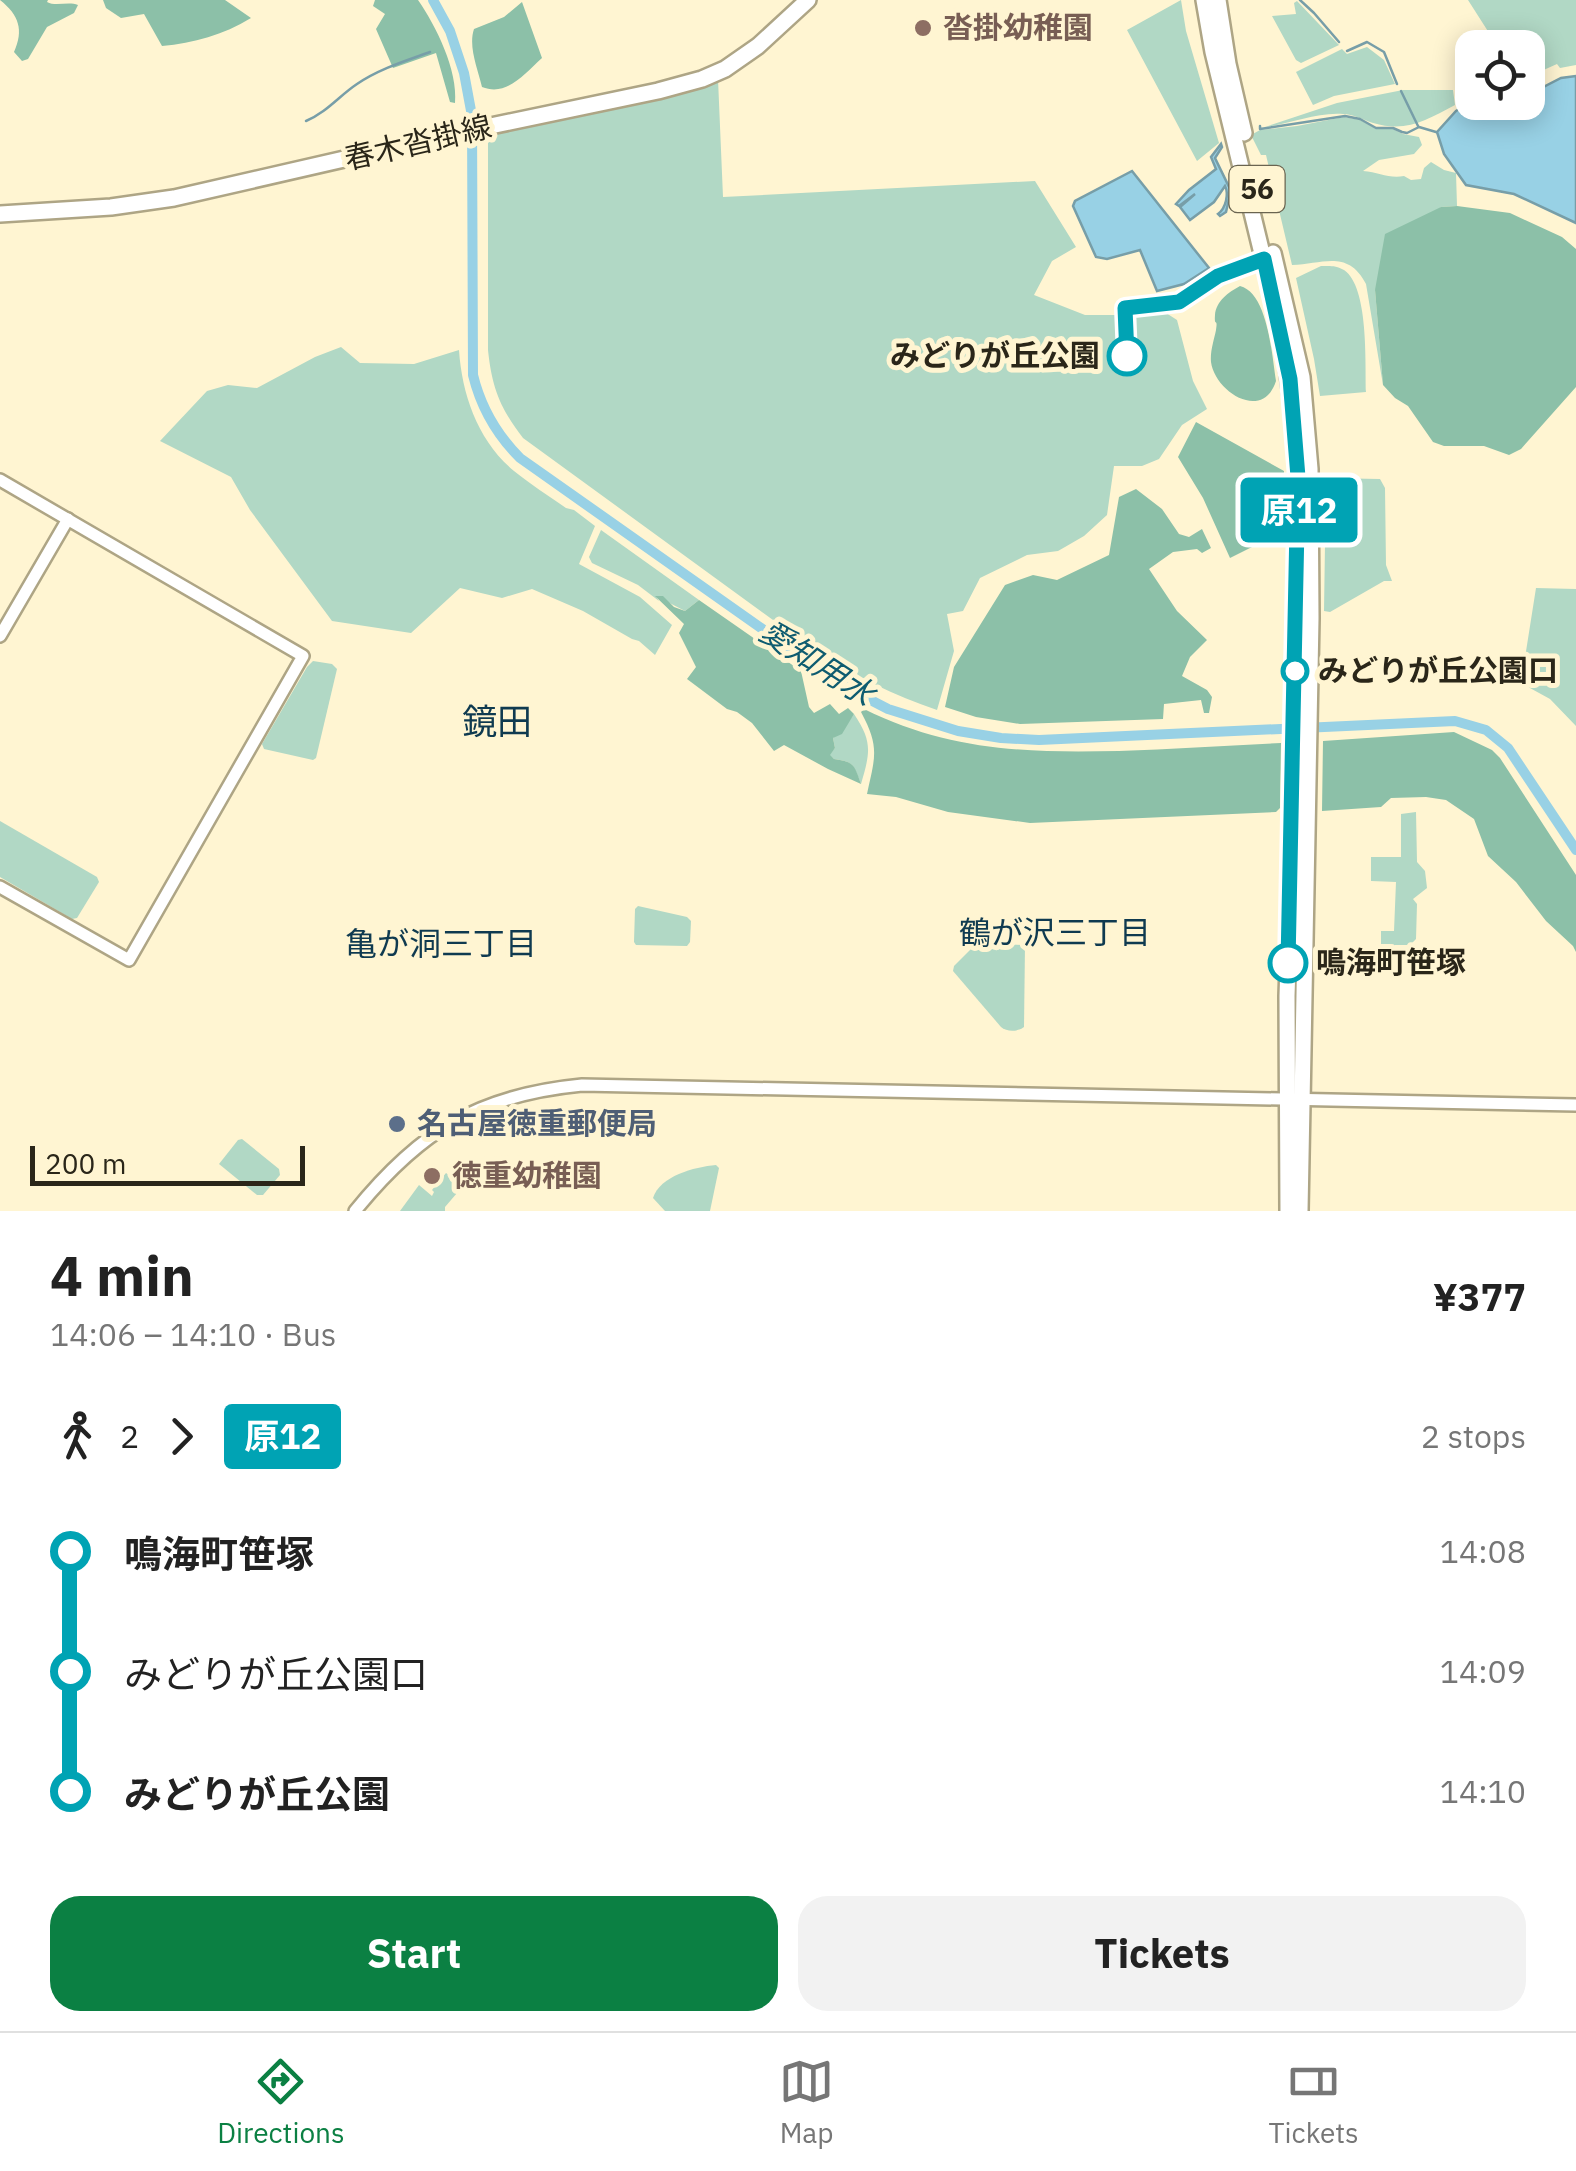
<!DOCTYPE html>
<meta charset="utf-8">
<style>
:root{--surface:#fff;--page:#f2f2f2;--text:#222;--muted:#767676;--line:#e0e0e0;--accent:#0b8043}
body{margin:0;font-family:"IBM Plex Sans","Noto Sans JP",sans-serif;background:var(--page);color:var(--text);height:100vh;display:flex;flex-direction:column;font-size:38px;white-space:nowrap}
*{box-sizing:border-box;margin:0}
p{font-size:32px;color:var(--muted)}
.icon{flex:none;width:55px;height:55px;fill:none;stroke:currentColor;stroke-width:2;stroke-linecap:round;stroke-linejoin:round}
.map{position:relative;height:1211px;overflow:hidden}
.panel{display:flex;flex-direction:column;background:var(--surface);flex:1}
.panel>*{flex:none}
.badge{padding:0 20px;border-radius:8px;font-size:35px;line-height:65px}
.fabs{position:absolute;left:1455px;top:30px;display:grid;gap:20px}
.fabs a{display:grid;place-items:center;width:90px;height:90px;border-radius:20px;background:var(--surface);box-shadow:0 5px 25px #0003;font-size:50px}
.scale{position:absolute;left:30px;bottom:25px;width:275px;box-sizing:border-box;padding-left:10px;border:5px solid #2a2619;border-top:0;font-size:28px;line-height:35px;white-space:nowrap;color:#2a2619;-webkit-text-stroke:8px #fff5d2;paint-order:stroke}
.map>.badge{position:absolute;translate:-50% -50%;box-shadow:0 0 0 5px #fff}
.legs{display:flex;align-items:center;gap:15px;height:110px;padding:0 50px;font-size:32px}
.legs p{margin-inline-start:auto}
.overview{display:flex;align-items:center;justify-content:space-between;height:170px;padding:0 50px}
h1{font-size:55px;font-weight:700;line-height:75px}
.action{display:flex;gap:20px;margin-top:auto;padding:20px 50px}
.action a{flex:1;height:115px;border-radius:30px;background:var(--accent);color:#fff;font-size:40px;font-weight:700;line-height:115px;text-align:center}
.action a+a{background:var(--page);color:var(--text)}
ul{padding:0 50px;list-style:none}
li{display:flex;align-items:center;gap:35px;height:120px;font-size:38px}
li i{display:grid;place-items:center;width:15px;height:100%;margin:0 12px;background:currentColor}
li i::after{content:'';width:25px;height:25px;margin:-12px;border:8px solid;border-radius:50%;background:var(--surface)}
li p{margin-inline-start:auto}
li:first-child i{background:linear-gradient(#0000 50%,currentColor 0)}
li:last-child i{background:linear-gradient(currentColor 50%,#0000 0)}
.tabs{display:flex;justify-content:space-around;align-items:center;height:140px;border-top:2px solid var(--line);background:var(--surface);font-size:28px;color:var(--muted)}
.tabs a{display:grid;justify-items:center;gap:5px}
.tabs .current{color:var(--accent)}
.map>svg:first-child{display:block}
.green{fill:#b1d8c5}
.forest{fill:#8cc0a8}
.water{fill:#98d1e5;stroke:#779ea8;stroke-width:2.5}
.lines{fill:none;stroke-linecap:round;stroke-linejoin:round}
.stream{stroke:#779ea8;stroke-width:2.5}
.canal{stroke:#98d1e5;stroke-width:10}
.minor-casing{stroke:#aea585;stroke-width:16}
.major-casing{stroke:#aea585;stroke-width:20}
.minor{stroke:#fff;stroke-width:11}
.major{stroke:#fff;stroke-width:15}
.line-1-casing{stroke:#fff;stroke-width:22}
.line-1{stroke:#00a3b4;stroke-width:15}
.education-dot{fill:#8d6e63;stroke:#fff5d2;stroke-width:4}
.stop-1-dot{fill:#fff;stroke:#00a3b4;stroke-width:5}
.service-dot{fill:#5c6f8a;stroke:#fff5d2;stroke-width:4}
.labels{text-anchor:middle;stroke-width:10;stroke-linejoin:round;paint-order:stroke}
.shield{fill:#fff5d2;stroke:#6a6450;stroke-width:2.5}
.shield-label{font-size:28px;font-weight:bold;fill:#2a2619}
.education-label{font-size:30px;font-weight:bold;fill:#785e54;stroke:#fff5d2;text-anchor:start}
.street-label{font-size:30px;fill:#2a2619;stroke:#fff5d2}
.stop-label{font-size:30px;font-weight:bold;fill:#2a2619;stroke:#fff5d2;text-anchor:start}
.service-label{font-size:30px;font-weight:bold;fill:#4e5e75;stroke:#fff5d2;text-anchor:start}
.water-label{font-size:32px;font-style:italic;fill:#0f5c70;stroke:#fff5d2}
.neighbourhood-label{font-size:32px;fill:#0f3a50;stroke:#fff5d2}
.quarter-label{font-size:35px;fill:#0f3a50;stroke:#fff5d2}
</style>
<div class="map">
<svg width="1576" height="1211" viewBox="0 0 1576 1211">
<rect width="100%" height="100%" fill="#fff5d2"/>
<!-- green -->
<g class="green">
<path d="M1181,0L1186,31L1219,143L1197,161L1127,30Z"/>
<path d="M1468,0H1576V65L1560,68L1557,64L1528,77V48L1498,47Z"/>
<path d="M1297,1L1339,45L1301,63L1296,60L1272,16L1296,14L1294,3Z"/>
<path d="M1367,47L1384,60L1395,84L1334,96L1313,105L1296,72L1342,49L1347,54Z"/>
<path d="M718,79L723,197L1035,181L1076,247L1052,261L1034,295L1085,315H1119L1163,311L1177,320L1193,381L1207,409L1182,425L1159,459L1142,466H1114L1107,515L1084,536L1065,547L1058,551L1027,555L980,578L963,611L947,614L954,651L937,710C894,695 856,677 817,652L523,438C500,408 492,388 488,350V135L494,131Z"/>
<path d="M1403,90H1453L1455,105C1426,120 1407,133 1373,123C1363,120 1353,114 1343,114C1317,112 1290,124 1265,127L1337,103Z"/>
<path d="M1344,117L1360,120L1376,129H1393L1403,134L1419,137L1422,145L1414,154L1379,160L1363,171C1379,172 1389,179 1404,176L1411,180L1421,179L1424,168L1431,162L1444,170L1456,173L1457,206L1441,207L1375,290L1383,385L1366,284C1348,249 1323,264 1292,265L1266,155H1261L1251,135L1260,130L1297,126Z"/>
<path d="M1321,266C1329,266 1336,265 1344,270C1369,287 1365,363 1366,392L1320,396L1314,359L1296,278Z"/>
<path d="M341,347L360,363L414,364L459,350C462,395 478,441 514,471C530,484 549,496 566,508L574,510L595,526L579,564L640,597L672,625L655,655L639,641L632,639L583,611L532,589L502,598L460,588L411,633L332,621L250,510L231,477L160,441L207,391L228,385L257,388L315,357Z"/>
<path d="M1326,478L1380,479L1385,488L1386,565L1392,581H1384L1330,612L1324,611Z"/>
<path d="M601,530L699,600L685,611L656,596L659,601L638,585L592,563L589,557Z"/>
<path d="M1536,588L1576,589V726L1550,699L1521,683Z"/>
<path d="M313,661L332,664L337,669L316,758L313,760L264,749L262,744L307,667Z"/>
<path d="M854,714C873,742 870,753 861,784C853,764 854,762 834,759L829,755L835,748L833,738L844,728Z"/>
<path d="M1416,812L1417,862L1425,871L1427,888L1413,899L1417,904L1416,939L1410,945H1395L1381,962V931H1394L1396,882L1371,881V857H1401V814Z"/>
<path d="M0,821L97,877L99,882L77,918L72,919L0,877Z"/>
<path d="M638,906L687,917L691,921L690,942L687,946L636,945L634,942L635,909Z"/>
<path d="M976,944L1025,945L1024,1027C1017,1032 1007,1032 1001,1027L953,971L954,966Z"/>
<path d="M242,1139L279,1169L280,1175L263,1195H257L219,1164L238,1140Z"/>
<path d="M716,1165L719,1168L710,1211H665L653,1198C660,1176 694,1167 716,1165Z"/>
<path d="M455,1171L463,1186L445,1207V1211H400L419,1185L432,1196L434,1192L432,1190L446,1173L450,1176Z"/>
</g>
<!-- forest -->
<g class="forest">
<path d="M0,0H48L47,2C56,7 68,1 78,5L74,13L47,27L28,59L22,61L14,52C24,30 19,15 0,0Z"/>
<path d="M103,0H225L251,18C223,35 194,43 162,46L144,14L121,18L106,8Z"/>
<path d="M375,0H418C436,26 458,70 455,103L450,102L436,53L393,68L376,29L385,14L373,6Z"/>
<path d="M522,2L542,58C524,74 507,97 482,87C478,69 468,47 474,29L504,17Z"/>
<path d="M1457,206L1510,213L1562,237L1576,249V387L1521,449L1509,455L1484,446H1444L1433,442L1408,406L1395,398L1383,385L1375,290L1385,234L1441,207Z"/>
<path d="M1240,286C1268,293 1272,356 1276,381C1263,422 1215,392 1211,362C1210,351 1214,340 1216,330C1218,316 1214,329 1215,315C1216,301 1229,292 1240,286Z"/>
<path d="M1196,422L1284,471V484L1254,487L1253,526L1283,528V540L1264,541L1230,558L1203,498L1178,457Z"/>
<path d="M1136,489L1162,509L1179,534L1189,537L1202,529L1211,548L1202,553L1197,549L1173,552L1149,569L1177,611L1207,640L1190,657L1182,676L1207,690L1212,697L1209,713H1204L1201,700L1164,704L1163,719L1020,724L976,717L945,707L954,667L1005,585L1033,575L1057,580L1109,555L1119,497Z"/>
<path d="M655,596H663L674,607L685,611L699,600L801,671L809,707L814,713L830,704L839,714L848,708L854,714L842,734L833,738L835,748L830,755L834,759C854,762 854,764 861,784L828,769L784,745L774,751L752,723L737,712L727,709L687,679L696,667L679,633L684,624Z"/>
<path d="M864,709C949,751 1026,753 1119,751C1173,749 1227,746 1281,743L1280,808L1276,812L1030,823L948,812L896,797L867,794C875,757 880,747 861,712Z"/>
<path d="M1454,732L1492,750L1500,758L1576,875V952L1573,946L1546,921L1516,882L1488,856L1474,819L1446,800L1426,797L1391,798L1381,807L1322,811L1323,741Z"/>
</g>
<!-- water -->
<g class="water">
<path d="M1576,76V223L1514,194L1466,185L1444,154L1437,132L1456,111L1472,102H1528V95L1561,78Z"/>
<path d="M1221,144L1222,147L1215,158L1231,191L1226,212L1220,216L1218,214C1226,208 1229,194 1225,186L1214,202L1190,220L1180,207L1195,194L1179,206L1176,204L1189,190L1216,169L1211,157Z"/>
<path d="M1132,171L1209,268L1184,284L1157,291L1140,250L1107,259L1096,257L1073,206L1075,201Z"/>
</g>
<g class="lines">
<!-- stream -->
<g class="stream">
<path d="M1300,0L1314,13L1339,42"/>
<path d="M1347,51L1367,42L1384,52L1397,84"/>
<path d="M1401,91L1418,126"/>
<path d="M306,121C327,112 339,96 357,84C379,69 405,61 430,52"/>
<path d="M1260,126V129L1345,116L1360,119L1376,128H1393L1402,132L1407,133L1419,127L1436,132"/>
</g>
<!-- canal -->
<path class="canal" d="M433,0L450,31L464,73L472,116L473,375C481,408 496,434 520,458L832,678L857,693L888,709L958,731L1001,738L1039,740L1455,721L1486,730L1508,748L1576,850"/>
<!-- minor casing -->
<g class="minor-casing">
<g id="minor">
<path d="M0,480L303,656L129,960L0,887"/>
<path d="M0,636L68,519"/>
<path d="M355,1211C420,1131 478,1095 582,1085L1576,1105"/>
</g>
</g>
<!-- major casing -->
<g class="major-casing">
<g id="major">
<path d="M1204,0L1213,52L1284,344L1296,434L1299,489L1293,815L1287,996L1288,1211"/>
<path d="M1218,0L1228,64L1244,133"/>
<path d="M0,214L111,207L174,198L462,132L658,91L702,79L725,69L758,46L808,0"/>
<path d="M1273,253L1302,377L1310,469L1311,618L1300,1211"/>
</g>
</g>
<!-- minor -->
<use href="#minor" class="minor"/>
<!-- major -->
<use href="#major" class="major"/>
</g>
<g class="lines">
<!-- line-1 casing -->
<g class="line-1-casing">
<path id="line-1" d="M1127,356L1125,308L1179,302L1218,276L1264,259L1290,379L1298,477L1288,963"/>
</g>
<!-- line-1 -->
<use href="#line-1" class="line-1"/>
</g>
<!-- markers -->
<g class="education-dot">
<circle cx="923" cy="28" r="10"/>
<circle cx="432" cy="1176" r="10"/>
</g>
<g class="stop-1-dot">
<circle cx="1127" cy="356" r="18"/>
<circle cx="1295" cy="671" r="12"/>
<circle cx="1288" cy="963" r="18"/>
</g>
<circle class="service-dot" cx="397" cy="1124" r="10"/>
<g class="labels">
<!-- shield labels -->
<rect class="shield" x="1229.5" y="166" width="55" height="46" rx="8"/>
<g class="shield-label">
<text x="1257" y="199">56</text>
</g>
<!-- education labels -->
<g class="education-label">
<text x="943" y="38">沓掛幼稚園</text>
<text x="452" y="1186">徳重幼稚園</text>
</g>
<!-- street labels -->
<g class="street-label">
<text transform="translate(418 143) rotate(-13)" y="10">春木沓掛線</text>
</g>
<!-- stop labels -->
<g class="stop-label">
<text x="1100" y="366" text-anchor="end">みどりが丘公園</text>
<text x="1318" y="681">みどりが丘公園口</text>
<text x="1316" y="973">鳴海町笹塚</text>
</g>
<!-- service labels -->
<g class="service-label">
<text x="417" y="1134">名古屋徳重郵便局</text>
</g>
<!-- water labels -->
<g class="water-label">
<text transform="translate(817 663) rotate(33)" y="11">愛知用水</text>
</g>
<!-- neighbourhood labels -->
<g class="neighbourhood-label">
<text x="1055" y="944">鶴が沢三丁目</text>
<text x="441" y="955">亀が洞三丁目</text>
</g>
<!-- quarter labels -->
<g class="quarter-label">
<text x="497" y="734">鏡田</text>
</g>
</g>
</svg>
<div class="fabs">
<a><svg class="icon" aria-label="locate" viewBox="0 0 24 24"><circle cx="12" cy="12" r="6"/><path d="M12 2v4M12 18v4M2 12h4M18 12h4"/></svg></a>
</div>
<div class="scale">200 m</div>
<b class="badge" style="left:1299px;top:510px;background:#00a3b4;color:#fff">原12</b>
</div>
<section class="panel">
<div class="overview"><div><h1>4 min</h1><p>14:06 – 14:10 · Bus</p></div><b>¥377</b></div>
<div class="legs"><svg class="icon" aria-label="walk" viewBox="0 0 24 24"><circle cx="13" cy="4" r="2"/><path d="M13 8l-2 6 4 7M11 14l-3 7M7 12l3-4h3l4 4"/></svg>2<svg class="icon" aria-label="forward" viewBox="0 0 24 24"><path d="M9 5l7 7-7 7"/></svg><b class="badge" style="background:#00a3b4;color:#fff">原12</b><p>2 stops</p></div>
<ul>
<li><i style="color:#00a3b4"></i><b>鳴海町笹塚</b><p>14:08</p></li>
<li><i style="color:#00a3b4"></i><span>みどりが丘公園口</span><p>14:09</p></li>
<li><i style="color:#00a3b4"></i><b>みどりが丘公園</b><p>14:10</p></li>
</ul>
<div class="action"><a>Start</a><a>Tickets</a></div>
</section>
<nav class="tabs">
<a class="current"><svg class="icon" aria-label="directions" viewBox="0 0 24 24"><path d="M12 3l9 9-9 9-9-9zM9 14v-3h6M13 9l2 2-2 2"/></svg>Directions</a>
<a><svg class="icon" aria-label="map" viewBox="0 0 24 24"><path d="M3 6l6-2 6 2 6-2v14l-6 2-6-2-6 2zM9 4v14M15 6v14"/></svg>Map</a>
<a><svg class="icon" aria-label="tickets" viewBox="0 0 24 24"><path d="M3 7h18v10H3zM15 7v10"/></svg>Tickets</a>
</nav>
